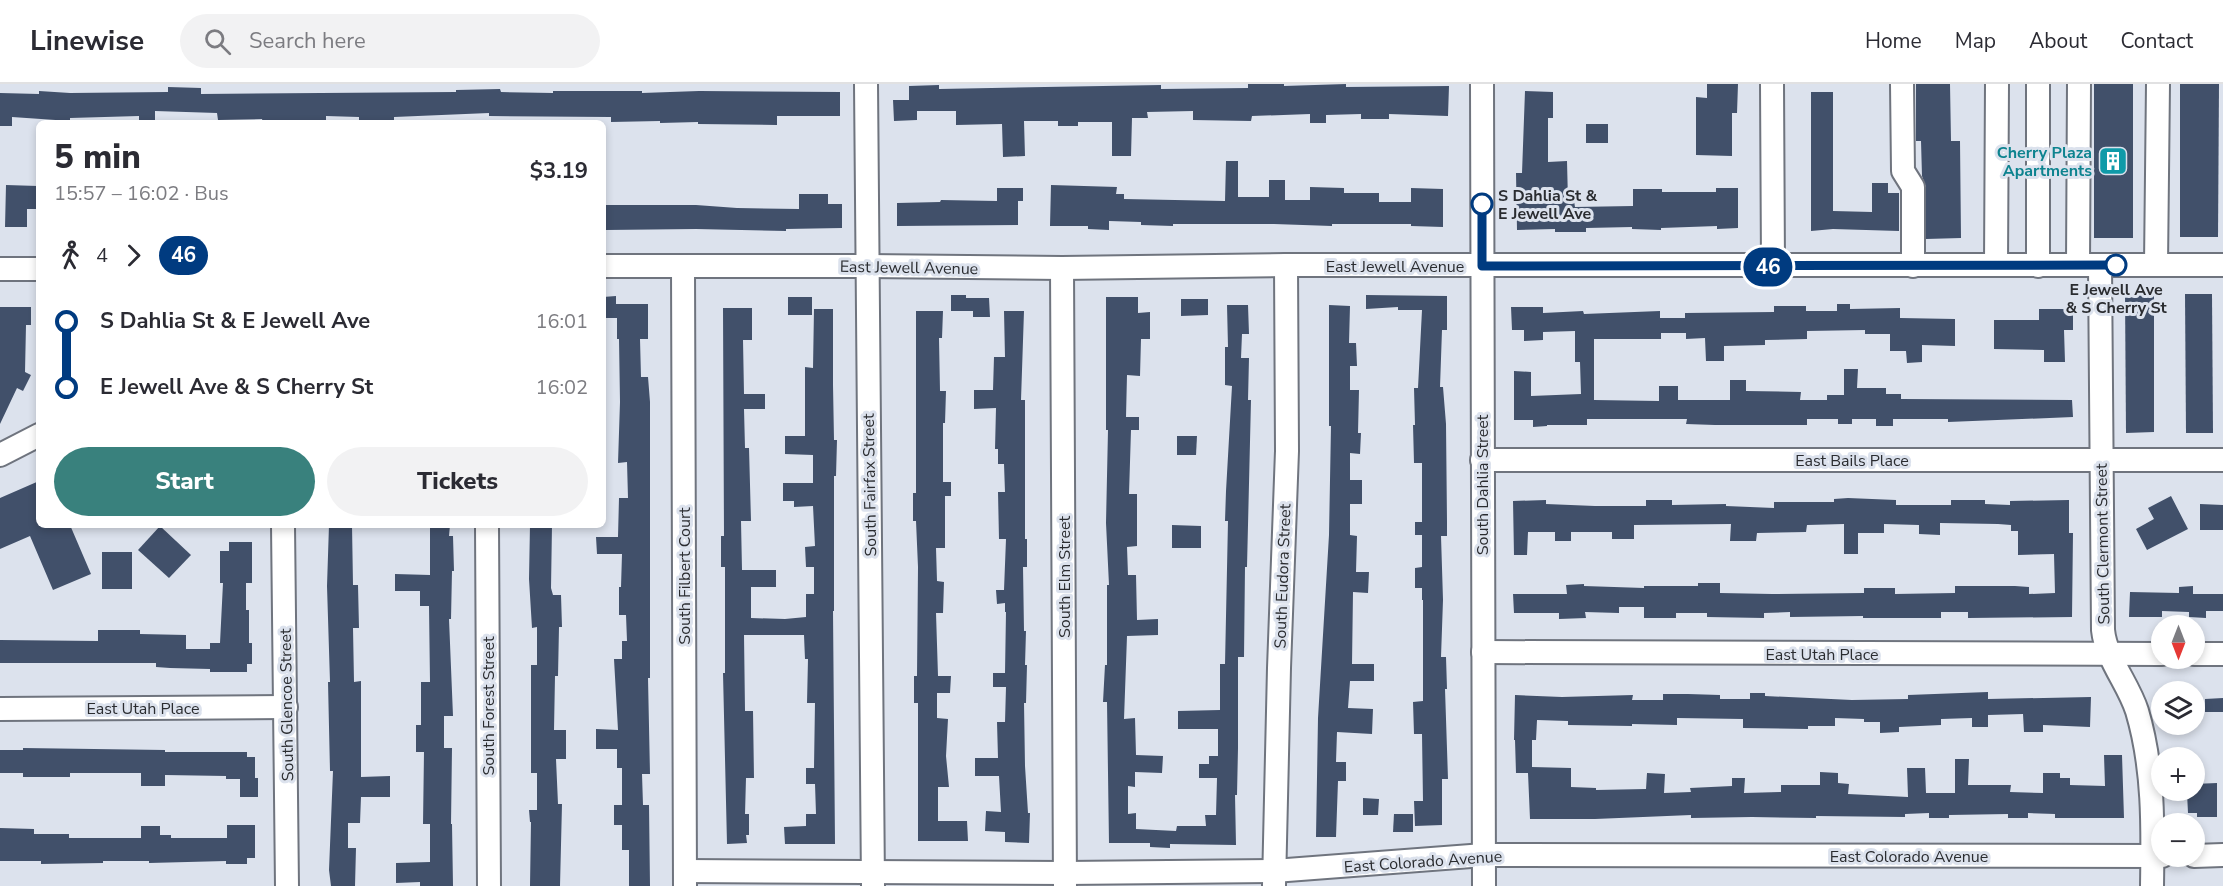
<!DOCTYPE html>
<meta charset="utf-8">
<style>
:root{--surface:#fff;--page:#f2f2f3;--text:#2b2b33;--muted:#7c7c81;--line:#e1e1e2;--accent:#39817d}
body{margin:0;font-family:"Nunito Sans",sans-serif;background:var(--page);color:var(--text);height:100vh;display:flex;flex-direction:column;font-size:22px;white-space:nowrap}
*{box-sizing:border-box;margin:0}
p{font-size:20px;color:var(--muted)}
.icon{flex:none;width:33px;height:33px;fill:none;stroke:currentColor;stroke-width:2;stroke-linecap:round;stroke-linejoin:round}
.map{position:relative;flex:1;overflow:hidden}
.details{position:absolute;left:36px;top:36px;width:570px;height:408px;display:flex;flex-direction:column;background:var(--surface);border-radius:9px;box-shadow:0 3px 9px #0003}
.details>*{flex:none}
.badge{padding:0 12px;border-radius:20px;font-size:21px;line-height:39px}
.needle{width:39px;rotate:180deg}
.controls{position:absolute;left:2151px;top:531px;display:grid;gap:12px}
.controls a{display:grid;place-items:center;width:54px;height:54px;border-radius:50%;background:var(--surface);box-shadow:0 3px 9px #0003;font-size:30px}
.map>.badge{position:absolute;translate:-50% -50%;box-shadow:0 0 0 3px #fff}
.legs{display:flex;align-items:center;gap:9px;height:66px;padding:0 18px;font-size:20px}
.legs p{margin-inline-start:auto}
.overview{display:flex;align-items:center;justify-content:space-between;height:102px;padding:0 18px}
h1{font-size:33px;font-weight:800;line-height:45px}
.cta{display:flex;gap:12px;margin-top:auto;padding:12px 18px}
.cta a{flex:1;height:69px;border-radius:36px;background:var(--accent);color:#fff;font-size:24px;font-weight:800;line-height:69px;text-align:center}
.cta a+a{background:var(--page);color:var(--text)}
ul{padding:0 18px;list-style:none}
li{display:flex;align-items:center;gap:21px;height:66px;font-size:22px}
li i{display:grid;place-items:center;width:9px;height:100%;margin:0 8px;background:currentColor}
li i::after{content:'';width:15px;height:15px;margin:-8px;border:4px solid;border-radius:50%;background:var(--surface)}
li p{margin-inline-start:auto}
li:first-child i{background:linear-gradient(#0000 50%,currentColor 0)}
li:last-child i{background:linear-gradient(currentColor 50%,#0000 0)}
header{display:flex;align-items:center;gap:36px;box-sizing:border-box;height:84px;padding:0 30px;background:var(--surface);border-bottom:2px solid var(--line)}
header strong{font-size:28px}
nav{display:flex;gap:33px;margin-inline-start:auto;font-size:21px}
.search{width:420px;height:54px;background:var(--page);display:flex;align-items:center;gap:15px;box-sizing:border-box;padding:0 21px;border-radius:33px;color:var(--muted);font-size:22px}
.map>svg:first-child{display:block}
.building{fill:#41506a}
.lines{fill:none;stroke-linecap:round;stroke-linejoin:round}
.minor-casing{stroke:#6f747e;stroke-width:26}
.minor{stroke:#fff;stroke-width:22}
.line-1-casing{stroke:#fff;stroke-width:14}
.line-1{stroke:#003b80;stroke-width:9}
.stop-1-dot{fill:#fff;stroke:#003b80;stroke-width:3}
.labels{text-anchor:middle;stroke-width:6;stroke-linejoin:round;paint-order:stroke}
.culture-label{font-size:16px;font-weight:bold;fill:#0d838f;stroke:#dce2ed;text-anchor:end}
.stop-label{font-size:16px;font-weight:bold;fill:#2a2c30;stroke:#dce2ed;text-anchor:start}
.street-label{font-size:16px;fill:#2a2c30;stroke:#dce2ed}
</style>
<header>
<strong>Linewise</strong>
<div class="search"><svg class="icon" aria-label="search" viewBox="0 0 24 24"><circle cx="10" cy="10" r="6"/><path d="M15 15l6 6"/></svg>Search here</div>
<nav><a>Home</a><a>Map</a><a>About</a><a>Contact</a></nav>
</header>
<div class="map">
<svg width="2223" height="802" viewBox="0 0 2223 802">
<rect width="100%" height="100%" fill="#dce2ed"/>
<!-- building -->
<g class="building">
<path d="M1248,0H1284V2L1346,0V3L1449,2L1448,32L1389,30V35H1361V30L1326,31V39H1310V30L1252,32L1251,37L1193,36V27L1147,28L1148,34H1132L1131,72H1112V38H1078V42H1058V37H1024L1025,72L1003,73L1002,40L956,41V27H917V36L894,37L893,16H909V2L939,1V5L1161,1V5L1248,4Z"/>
<path d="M1707,0H1738L1737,29H1732V72L1696,71V13L1707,14Z"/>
<path d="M1916,0H1950L1951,57H1960L1961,154L1926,155V103L1922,92L1921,57H1916Z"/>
<rect x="2094" y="0" width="39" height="154"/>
<path d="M2180,0H2219L2218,153H2180Z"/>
<path d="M168,3L201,4V10L456,8V6L500,5L501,8L553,9V7H642V9L699,7L840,8V32H777V41L698,40V38L660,39V37L611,38V33L489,32V29L394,33V38H359V33L326,32V39H263L262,35L218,36L217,29L155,27V39H139V32L70,34V37L12,33V42H0V9L39,10V7L70,9L168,8Z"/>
<path d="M1525,7L1553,8V34H1548V78L1567,77L1568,117H1574L1575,123L1633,122V105H1662V108H1716V104H1738V144L1717,145V142L1661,144V146L1632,145V143L1586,144V148H1555V145L1517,146L1516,89H1522Z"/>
<path d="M1811,8H1833V127L1872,128V99H1888V109H1899V147L1833,145L1811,147Z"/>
<rect x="1586" y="40" width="22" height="19"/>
<path d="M1226,77H1238V113H1269V96H1285V116H1310V103L1344,104V109H1379V118H1411V104L1443,105V143L1411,142V140H1332V142L1274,140H1173V142L1141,141V138L1109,137V146L1088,145V142H1050L1051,101L1117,103L1116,110H1124V115L1225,117Z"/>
<path d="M6,101L38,102L37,125H27V143H5Z"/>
<path d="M997,104H1023V117H1018V141L897,142V119L940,118L941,116L997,117Z"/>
<path d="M799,110H828V120H842V144L786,145V147L696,145L606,146L605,121H696L737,124L799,125Z"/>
<path d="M2125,210H2154V348L2126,349Z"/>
<path d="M2185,210H2212L2213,349H2186Z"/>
<path d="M951,211H966V214H989L990,233H973V227H951Z"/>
<path d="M1366,211L1447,212V246H1442L1440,303H1443L1446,340L1447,438V452H1441L1443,516L1441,573H1446L1447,605H1445L1448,695H1442V741L1415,742L1414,717H1423L1422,650H1414L1413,618L1423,617V516H1422V504H1415V484L1422,483V451H1415V438H1422V379H1414L1413,341H1415L1414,304H1418L1422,226H1398V223L1366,225Z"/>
<path d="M616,212V220H648V255H640L641,293H648L650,318V594H648L650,690H642L643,721H649L650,802H629V766H622V741H614V721H622V684H617V665H596V645L618,646L614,575H622V557H627L626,531H619V503H621L622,470H597L596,453H618L619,414H628L627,378L618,379L620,318L619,255H617V234H603V213Z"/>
<rect x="788" y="213" width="24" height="18"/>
<path d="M1106,213H1138V229L1150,228V255H1141L1140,292L1127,291L1126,333H1139V346H1131L1129,410H1137V462L1127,463L1128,491H1136L1137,536L1158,535V551L1127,552L1124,635L1135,634L1136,671L1163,672L1162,689L1135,688V703L1128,702V730L1136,729V745L1176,747L1177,742H1206L1205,731H1216L1217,694H1199V680H1209V672H1218V645H1178V627L1220,626V580H1225L1228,437H1225L1226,407L1232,302L1225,301V263H1228L1227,221H1248L1249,250H1242L1241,274H1249L1248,316H1251L1247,483H1245L1244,573H1238V664L1237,711H1235L1236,761L1170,760V764L1150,763V759H1109L1107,618H1103L1105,581H1107V501H1109L1106,439L1108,346H1106Z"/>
<path d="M1181,215H1208V231L1181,232Z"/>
<path d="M1837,220H1850V225L1900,224V234L1955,235V262L1922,261V278L1907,279L1906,267H1890V250H1865V246L1807,247V255L1765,256V261L1724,262V277H1706L1705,254L1686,255V249H1661V255H1594V316L1659,317V302H1678V316H1730V296H1746V307L1801,308L1800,316H1827V311H1844V285H1858L1857,304H1886V310H1901V315L2072,316L2073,333L1948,338V335H1893V342H1876V335H1852V340H1838V335H1807V341H1715L1686,340L1687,335H1587V341H1547V342L1533,343V336H1514V287L1531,288V312L1581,310L1580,278H1575V247L1543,248V256L1524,257V246H1512L1511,223H1543V229L1583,227L1584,230L1660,227V234H1685V229L1774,228V222H1806V227H1837Z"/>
<path d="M1329,221L1350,222L1349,259H1356L1357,282H1350V306H1359L1358,349H1361L1360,370L1350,369V396H1362V420H1350V451L1357,452L1356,488H1369L1368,509L1353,508L1352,580H1374V597H1350L1348,624L1373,625L1372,650L1337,648L1336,678H1346V697H1338L1336,753H1316L1318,634L1329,451L1331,342H1329Z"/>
<path d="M0,223H31V241H26L25,288L31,291L23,307L17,304L0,340Z"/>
<path d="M723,224H752V256H743L744,310H765V325H744L745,364H749L751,437H741L742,486H776V503H751V534L785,535L806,533V510H814V483H806L805,463L815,462L813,422L794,423V417H783V399H813V371L785,370V352H805V283L813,284L814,225H833V301L834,356H837L836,392H834V527H833L835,760H785L784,743L806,742V730H816L815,700H806V684H814L815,619H807L808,575H805L804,551H744L745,627H753L754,694H746L745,730H749V751H746L747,759L727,760L723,589H725V483H721V452H724Z"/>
<path d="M2039,225H2073V246H2064L2065,278H2044V266L1994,265V236H2039Z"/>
<path d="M916,227H943L942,254H939L940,307H946L945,339H943V398H951V412H945V464H936L937,497L944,498L943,529H936L938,592H951L950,609H937V634L948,635L946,672L949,703H938V737H967L968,757H918V619H914V592H917L918,483L916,437H913V409H916Z"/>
<path d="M1004,227H1024L1021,316H1025V455H1027V483H1023L1024,547H1026L1025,581H1027L1026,619H1024L1025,682L1028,729H1030L1029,759L1005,758V748L985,747L986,727L1001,728L999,692H975V674H998L997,638H1005L1006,603H993V589H1005L1006,528H1005V519L997,520L996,506H1004L1006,455H999L998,408H1005L1004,380H998V365H995L996,324L974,325V306H993L994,273H1005Z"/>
<path d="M1177,352H1197L1196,371H1177Z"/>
<path d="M39,397V441H70L91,490L53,506L30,452L0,465V414Z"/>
<path d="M2171,412L2188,445L2147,466L2136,445L2154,435L2148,424Z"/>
<path d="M1848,414L1896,416V421H1951V416H1985V420L2010,421V417L2069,416V449H2073L2072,533L1968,534V528H1941V534H1863V532L1790,533V528L1764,529V534L1707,533V529H1676V534H1644V523H1619V529L1585,528L1586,534L1559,535V529H1514L1513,510H1567L1566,501L1584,500V502L1644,504V502H1698V499H1720V509L1772,510L1864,509V504H1895V510L1955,509V502H2015L2029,503V510L2055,509L2054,470L2018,471V447H2011V441L1998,440L1940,439V451L1919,450V441L1884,440V449H1858V470H1844V440L1807,441L1806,448L1757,449L1756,457H1730L1731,440L1634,441V455H1612V448H1571V457H1555V448H1528L1527,471H1514L1513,417L1546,416V420L1595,422H1646V416H1672V421L1726,420V422L1774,424V418H1834V415Z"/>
<path d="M2200,420L2223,421V446H2200Z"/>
<path d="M329,441H352L353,501H358L359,544H353L354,598L361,597V693L390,692V713H361L360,739H348V764H356L355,802H331L329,786L333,687H330L328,598H330L327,502Z"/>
<path d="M430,441H450L449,452H453L454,487H452L451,535H449L453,632H444V664H452L451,740H452L453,802H420V798L396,799V779L430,778V740H423L424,668H416V641H421V598H430L429,522H420V507H395V490L430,491Z"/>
<path d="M530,441H552L551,504L553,511H561L562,543H559L558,592H555L554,646H566V675H556L558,720H562L560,802H530L531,738H530L529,726H537V689H531V581H537V543L532,544L529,495Z"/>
<path d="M1172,441L1201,442V464H1172Z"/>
<path d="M160,442L191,471L169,494L138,466Z"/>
<path d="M229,458H252V499H246V526H249V559H252V580H247V588H210V585L170,584L156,583V579H0V556L98,557V546H140V550L186,551V565H210V559H220L223,499H220V467H229Z"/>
<rect x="102" y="468" width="30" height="37"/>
<path d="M2193,502V510H2223V527H2206V534L2189,533V528L2162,527V533H2129L2130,508L2179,509V503Z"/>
<path d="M1988,608V615L2091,613L2090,643L2043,641V648H2024L2023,630L1988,631V643H1972V634L1941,635V641L1899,643V648L1880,649V638H1864V635L1835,634V642H1808V645L1743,644V635L1677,634V641L1632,640V642L1568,641V637L1537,636L1536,656H1532V683L1571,684V703L1596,704V706L1646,705L1647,689L1665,690L1664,709L1691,708L1690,704L1732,702V694H1745L1744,709L1781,708V701H1820V688L1838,689V699L1849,700L1848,710L1908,713L1907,684H1925L1926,709H1955V675H1969L1968,701H2011L2010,708L2043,709V689H2060V694H2070V701L2105,702L2104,671H2122L2124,734H2055V730L2028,729V734H2008V730L1949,731V734H1929V729L1905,730V733L1816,732V734L1752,733L1691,734V731L1595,735H1530L1528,689H1516L1515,656H1514L1515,611L1562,613L1633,611L1632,616H1663V610H1688L1720,611V615H1750V609H1765V612L1852,616L1908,615V611Z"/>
<path d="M2223,614V628H2205V615Z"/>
<path d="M23,664L165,666V668H247V673H255V694H258V713H240V695H226V692L165,691V702H141V689H70V693H23V689H0V666H23Z"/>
<path d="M2217,699V733H2197V729H2188L2187,709L2194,708V700Z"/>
<path d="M1363,714L1379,715L1378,731H1363Z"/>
<path d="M1394,730H1413V748H1393Z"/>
<path d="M227,741H255V774H247V780H226V777L149,779V777H103V779L41,780V777H0V744L34,745V750H69V754H141V742H160V751H171V754H227Z"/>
</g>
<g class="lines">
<!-- minor casing -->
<g class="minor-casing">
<g id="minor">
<path d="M866,0L873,802"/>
<path d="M1482,0L1484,802"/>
<path d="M1772,0L1773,183"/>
<path d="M1902,0L1903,87L1913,103V182"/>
<path d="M1996,181L1997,0"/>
<path d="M2078,181L2079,0"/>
<path d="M2100,181L2103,546C2106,575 2128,599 2137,627C2154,684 2153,743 2152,802"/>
<path d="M2156,181L2158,0"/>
<path d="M603,182H867L1062,184L1286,181H2223"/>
<path d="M2038,182V0"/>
<path d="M683,183L685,801"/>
<path d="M1062,184L1065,802"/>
<path d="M0,185H39"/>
<path d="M0,371L39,351"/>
<path d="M1482,376H2223"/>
<path d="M283,441L287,802"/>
<path d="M487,441L489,802"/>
<path d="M1483,568L2162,570"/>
<path d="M2194,570H2223"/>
<path d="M0,625L286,623"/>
<path d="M2194,772L2223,771"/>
<path d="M685,787L1065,789L1274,787L1484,771L2162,772"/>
<path d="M1274,801L1279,584L1287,367L1286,181"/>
</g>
</g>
<!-- minor -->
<use href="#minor" class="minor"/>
</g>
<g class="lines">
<!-- line-1 casing -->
<g class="line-1-casing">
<path id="line-1" d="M1482,120V182L2116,181"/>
</g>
<!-- line-1 -->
<use href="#line-1" class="line-1"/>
</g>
<!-- icons -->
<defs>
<g id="building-square" transform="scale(1.5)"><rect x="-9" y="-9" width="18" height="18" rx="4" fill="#0f9aa8" stroke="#dce2ed"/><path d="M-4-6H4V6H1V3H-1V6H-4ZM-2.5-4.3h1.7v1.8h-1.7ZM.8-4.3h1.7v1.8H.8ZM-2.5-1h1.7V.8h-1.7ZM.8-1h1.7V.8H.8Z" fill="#fff"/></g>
</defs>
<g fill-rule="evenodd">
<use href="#building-square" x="2113" y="77"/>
</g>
<!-- markers -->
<g class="stop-1-dot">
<circle cx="1482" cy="120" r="10"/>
<circle cx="2116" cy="181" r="10"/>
</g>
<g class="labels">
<!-- culture labels -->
<g class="culture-label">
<text x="2092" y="74">Cherry Plaza<tspan x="2092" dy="18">Apartments</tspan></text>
</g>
<!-- stop labels -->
<g class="stop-label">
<text x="1498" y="117">S Dahlia St &amp;<tspan x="1498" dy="18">E Jewell Ave</tspan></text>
<text x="2116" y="211" text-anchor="middle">E Jewell Ave<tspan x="2116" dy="18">&amp; S Cherry St</tspan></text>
</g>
<!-- street labels -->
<g class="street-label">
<text x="1395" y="188">East Jewell Avenue</text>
<text transform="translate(909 183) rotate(1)" y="6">East Jewell Avenue</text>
<text x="1852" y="382">East Bails Place</text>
<text transform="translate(869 401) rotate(-91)" y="6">South Fairfax Street</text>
<text transform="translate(1482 401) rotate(-90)" y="6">South Dahlia Street</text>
<text transform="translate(2102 460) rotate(-91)" y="6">South Clermont Street</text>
<text transform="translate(684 492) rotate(-90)" y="6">South Filbert Court</text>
<text transform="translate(1282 492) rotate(-88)" y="6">South Eudora Street</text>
<text transform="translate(1064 493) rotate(-90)" y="6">South Elm Street</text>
<text x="1822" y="576">East Utah Place</text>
<text transform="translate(286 621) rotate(-91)" y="6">South Glencoe Street</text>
<text transform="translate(488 622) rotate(-90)" y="6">South Forest Street</text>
<text x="143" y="630">East Utah Place</text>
<text x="1909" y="778">East Colorado Avenue</text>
<text transform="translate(1423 777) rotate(-4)" y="6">East Colorado Avenue</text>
</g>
</g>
</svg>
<div class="controls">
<a><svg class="needle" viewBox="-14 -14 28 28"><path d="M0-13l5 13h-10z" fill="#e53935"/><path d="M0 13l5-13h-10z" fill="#7c7c81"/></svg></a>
<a><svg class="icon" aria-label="layers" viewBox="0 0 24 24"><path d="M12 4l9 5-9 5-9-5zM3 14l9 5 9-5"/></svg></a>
<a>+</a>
<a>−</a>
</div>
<b class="badge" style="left:1768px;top:183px;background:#003b80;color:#fff">46</b>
<section class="details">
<div class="overview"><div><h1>5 min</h1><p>15:57 – 16:02 · Bus</p></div><b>$3.19</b></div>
<div class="legs"><svg class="icon" aria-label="walk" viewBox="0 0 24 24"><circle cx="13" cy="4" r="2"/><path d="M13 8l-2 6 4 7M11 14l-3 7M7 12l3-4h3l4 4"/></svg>4<svg class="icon" aria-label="forward" viewBox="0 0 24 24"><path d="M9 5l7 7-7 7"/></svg><b class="badge" style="background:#003b80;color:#fff">46</b></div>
<ul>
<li><i style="color:#003b80"></i><b>S Dahlia St &amp; E Jewell Ave</b><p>16:01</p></li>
<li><i style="color:#003b80"></i><b>E Jewell Ave &amp; S Cherry St</b><p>16:02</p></li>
</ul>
<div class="cta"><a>Start</a><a>Tickets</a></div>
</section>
</div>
